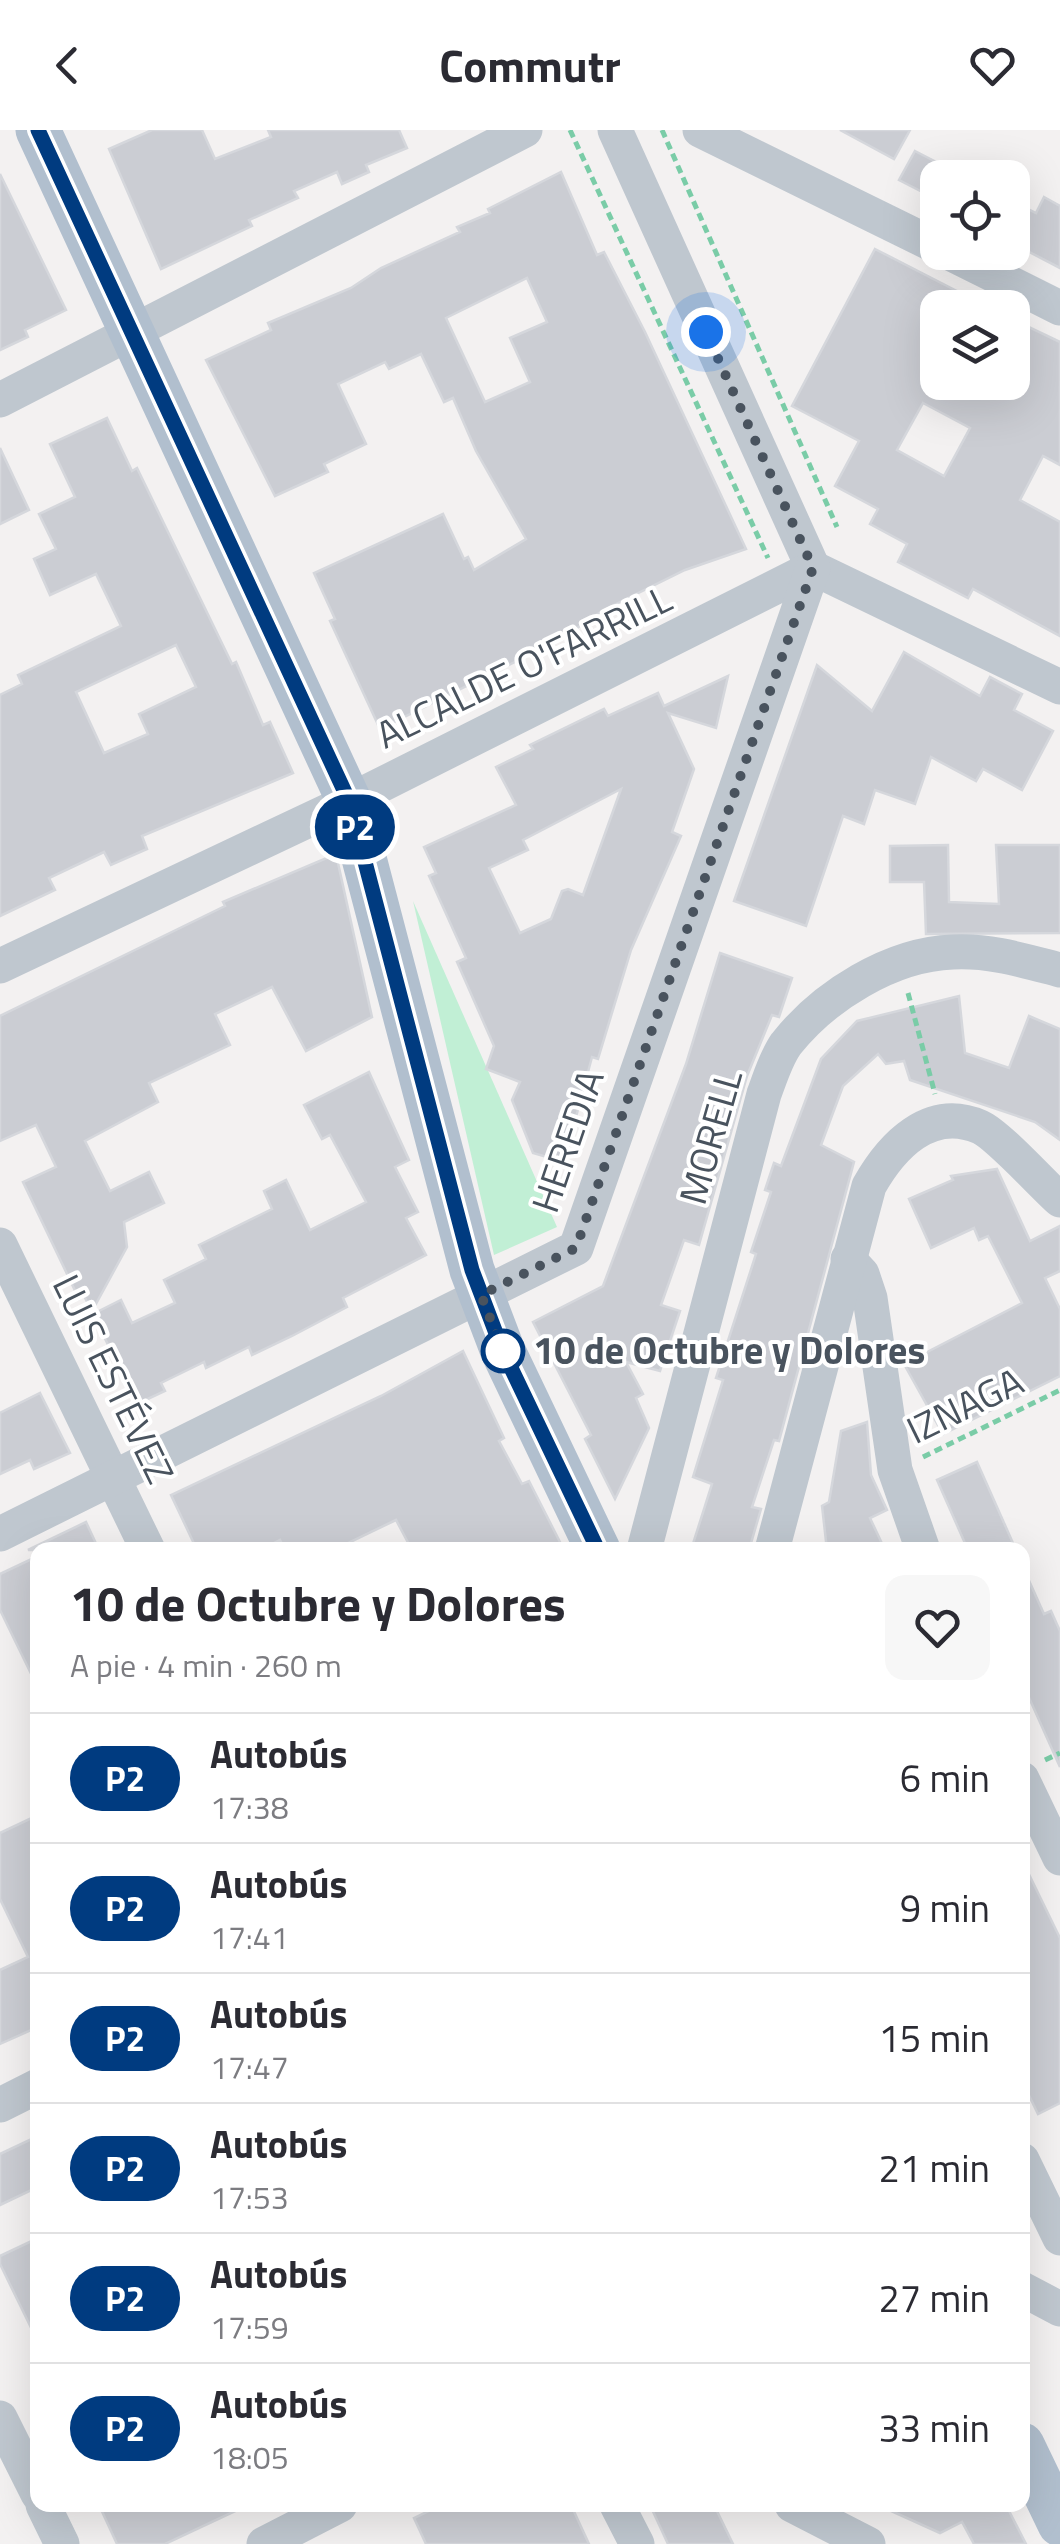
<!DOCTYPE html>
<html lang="es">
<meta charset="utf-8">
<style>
:root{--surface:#fff;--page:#f7f7f7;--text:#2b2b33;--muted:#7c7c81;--line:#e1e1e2}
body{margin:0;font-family:"Titillium Web",sans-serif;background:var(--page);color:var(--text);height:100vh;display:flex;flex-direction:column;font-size:38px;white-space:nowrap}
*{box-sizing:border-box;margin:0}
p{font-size:32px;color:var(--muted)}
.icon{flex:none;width:55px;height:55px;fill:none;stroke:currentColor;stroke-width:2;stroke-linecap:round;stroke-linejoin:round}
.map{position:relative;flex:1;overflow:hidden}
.details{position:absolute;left:30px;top:1412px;width:1000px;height:970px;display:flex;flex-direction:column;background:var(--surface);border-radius:20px;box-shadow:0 10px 40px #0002}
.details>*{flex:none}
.badge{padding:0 20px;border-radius:32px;font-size:35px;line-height:65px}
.buttons{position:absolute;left:920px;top:30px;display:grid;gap:20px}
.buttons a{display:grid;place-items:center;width:110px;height:110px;border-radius:20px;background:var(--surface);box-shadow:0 10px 40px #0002;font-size:50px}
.you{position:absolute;width:50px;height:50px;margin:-25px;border:8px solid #fff;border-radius:50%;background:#1a73e8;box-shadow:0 0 0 15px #1a73e833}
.map>.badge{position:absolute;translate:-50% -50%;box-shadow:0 0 0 5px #fff}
.round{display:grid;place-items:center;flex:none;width:105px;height:105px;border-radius:20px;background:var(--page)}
.overview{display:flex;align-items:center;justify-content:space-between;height:170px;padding:0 40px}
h1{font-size:48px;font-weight:700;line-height:75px}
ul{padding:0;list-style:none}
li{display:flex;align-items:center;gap:30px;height:130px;padding:0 40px;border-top:2px solid var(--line)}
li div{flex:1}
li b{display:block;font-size:38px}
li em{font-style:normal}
li .badge{min-width:110px;font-weight:700;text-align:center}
header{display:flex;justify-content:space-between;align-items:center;height:130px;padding:0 40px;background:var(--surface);font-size:45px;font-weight:700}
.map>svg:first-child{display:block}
.green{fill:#c1efd5}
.building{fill:#cbcdd3;stroke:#d5d7dc;stroke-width:2.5;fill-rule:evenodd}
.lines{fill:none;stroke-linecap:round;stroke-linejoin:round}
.path{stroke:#7acca7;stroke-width:5;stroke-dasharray:8 5;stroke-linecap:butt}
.minor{stroke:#bfc7cf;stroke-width:35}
.major{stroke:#b1bfce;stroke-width:45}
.line-casing{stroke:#fff;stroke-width:22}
.line{stroke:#003b80;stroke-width:15}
.walk{stroke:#49535e;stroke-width:10;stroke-dasharray:0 18}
.stop-dot{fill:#fff;stroke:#003b80;stroke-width:5}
.labels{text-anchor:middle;stroke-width:8;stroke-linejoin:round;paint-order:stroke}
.street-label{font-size:38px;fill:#49535e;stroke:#fff}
.stop-label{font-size:38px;font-weight:bold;fill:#49535e;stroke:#fff;text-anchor:start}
</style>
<header><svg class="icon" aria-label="back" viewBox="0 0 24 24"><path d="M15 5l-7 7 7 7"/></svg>Commutr<svg class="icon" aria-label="heart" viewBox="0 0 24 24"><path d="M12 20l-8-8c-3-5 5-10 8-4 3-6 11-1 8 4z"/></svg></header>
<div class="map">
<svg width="1060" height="2414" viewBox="0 0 1060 2414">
<rect width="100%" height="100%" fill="#f3f1f1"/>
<!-- green -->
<path class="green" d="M413,771L557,1097L494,1125Z"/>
<!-- building -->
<g class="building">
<path d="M152,0H202L215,29L271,7L268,0H399L407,18L366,35L369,42L342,54L337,42L294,61L298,68L249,90L252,96L161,139L109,19Z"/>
<path d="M840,0H910L894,29Z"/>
<path d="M915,21L938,33V70L899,50Z"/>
<path d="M561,42L597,125L604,122L645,202L746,419L685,440L602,481L561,509L380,599L330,491L335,489L314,443L443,384L464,429L468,427L474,440L526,409L476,321L453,268L444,272L421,224L389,239L385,232L338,254L366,314L324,334L328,342L275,366L206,230L271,200L268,193L351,158L381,138L460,102L457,97L490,83L488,79ZM527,148L547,192L510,208L530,252L485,272L446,188Z"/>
<path d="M0,44L66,180L25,200L28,207L0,220Z"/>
<path d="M1044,67L1060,76V138L1012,113V71L1036,83Z"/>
<path d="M875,119L990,178H938V252H1012V189L1060,212V335L1043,326L1020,370L1060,392V506L973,459L968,468L898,432L907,414L870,394L878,379L835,356L859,311L792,276ZM923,273L970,298L944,346L897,320Z"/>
<path d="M107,288L132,341L137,338L232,534L236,532L263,595L270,592L293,643L142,706L147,719L111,735L104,722L49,748L55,760L0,786V565L22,554L18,545L121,496L96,444L50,465L34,429L56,419L39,384L75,367L50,314ZM176,515L196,557L139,584L148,604L104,623L76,562Z"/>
<path d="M0,318L29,380L0,394Z"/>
<path d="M904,522L980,566L990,547L1022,564L1014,580L1053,601L1022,660L983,639L976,651L931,627L915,674L875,660L864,694L843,686L806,796L734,771L817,535L872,581Z"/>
<path d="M728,546L716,598L668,583L694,639L672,702L681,706L631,820L598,929L592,927L564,1032L533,1023L512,970L520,952L486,939L494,916L457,832L466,828L429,746L436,743L424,717L516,675L496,637L533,619L530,615L604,579L608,586L658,563L664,576ZM621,659L583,765L568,759L562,761L551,789L520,803L489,738L528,720L523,710Z"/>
<path d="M948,715L949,772L999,774L996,715H1060V803L926,804L924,752H890V716Z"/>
<path d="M336,724L372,887L306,921L272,857L215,884L230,915L149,953L158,972L85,1011L110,1061L149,1042L164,1073L124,1092L127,1117L92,1181L84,1166L79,1169L23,1052L56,1037L36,995L0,1011V886L225,776L223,772Z"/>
<path d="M720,823L792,848L779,887L772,885L747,946L699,1115L684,1110L661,1175L680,1181L660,1241L626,1232L643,1264L636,1268L649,1298L615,1369L585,1309L591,1305L533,1192L603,1156L686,934Z"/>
<path d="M959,866L965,923L1009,938L1029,886L1060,899V1010L1035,992L910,950L904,931L886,934L878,924L843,956L821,1015L854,1032L779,1311L774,1310L752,1377L761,1379L749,1420H691L712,1354L693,1347L723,1250L716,1248L756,1124L751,1122L771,1062L765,1060L774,1033L781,1036L821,929L857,891Z"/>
<path d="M369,942L409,1030L395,1037L418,1082L406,1088L426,1125L343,1168L347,1177L292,1206L252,1225L249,1217L206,1238L204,1232L161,1253L165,1261L137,1274L93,1184L121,1170L132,1193L175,1173L164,1150L206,1129L199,1115L272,1079L264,1061L286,1050L310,1100L366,1072L330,1005L322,1009L304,975Z"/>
<path d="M997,1039L1030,1111L1060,1096V1141L1045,1148L1060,1179V1246L943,1304L904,1234L1022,1173L988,1106L979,1110L974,1098L931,1118L909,1069L953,1050L951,1046Z"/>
<path d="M463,1221L504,1308L499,1311L522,1354L529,1351L564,1420H412L396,1390L348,1413L352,1420H285L280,1410L260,1420H197L171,1365L381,1266Z"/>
<path d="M40,1263L70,1323L34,1339L30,1330L0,1344V1283Z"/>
<path d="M867,1292L871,1345L887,1380L870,1388L885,1420H827L822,1376L829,1372L841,1301Z"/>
<path d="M977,1332L985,1350L1016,1420H968L937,1350Z"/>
<path d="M86,1392L99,1420H28Z"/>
<path d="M38,1426V1558L0,1480V1444Z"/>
<path d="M1022,1435L1044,1484L1051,1481L1060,1501V1637L1022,1552Z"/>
<path d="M38,1685V1897L0,1914V1840L28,1827L0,1769V1703Z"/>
<path d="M1022,1730L1060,1808V1973L1038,1984L1022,1951Z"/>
<path d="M38,2006V2057L0,2075V2024Z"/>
<path d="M38,2108V2212L0,2134V2126Z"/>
<path d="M99,2375H248L165,2414H117Z"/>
<path d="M441,2375H571L589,2414H426L414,2388Z"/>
<path d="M650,2375H714L733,2414H668Z"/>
<path d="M878,2375H1006L1026,2414H974L962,2392L940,2403Z"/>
</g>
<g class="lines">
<!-- path -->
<g class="path">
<path d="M570,0L768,428"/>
<path d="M662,0L837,397"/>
<path d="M908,863L935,964"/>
<path d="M923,1327L1060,1260"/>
<path d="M1045,1630L1060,1623"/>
</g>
<!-- minor -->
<g class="minor">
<path d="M615,0L813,438"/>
<path d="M700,0L938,117"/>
<path d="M948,122L1060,178"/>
<path d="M0,270L525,0"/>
<path d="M813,438L1060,557"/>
<path d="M0,836L349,671L813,438"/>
<path d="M0,1115L148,1420"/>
<path d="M848,1129L862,1144L870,1168L895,1340L923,1420"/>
<path d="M0,1404L576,1118L813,438"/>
<path d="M644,1420L764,964C770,948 776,928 786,914C824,866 891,824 953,822C990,820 1025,831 1060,840"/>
<path d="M772,1420L869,1056C891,1017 929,975 980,997C998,1005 1042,1054 1060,1070"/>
<path d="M1022,1649L1060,1728"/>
<path d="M0,1975L38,1956"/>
<path d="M1022,2030L1060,2108"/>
<path d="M1022,2159L1060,2179"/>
<path d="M0,2288L38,2364"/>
<path d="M43,2375L62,2414"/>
<path d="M617,2375L637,2414"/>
<path d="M792,2375L868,2414"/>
<path d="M264,2414L340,2375"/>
</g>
<!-- major -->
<g class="major">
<path d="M38,0L349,671L472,1140L502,1219L598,1420"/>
<path d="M1022,2315L1060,2394"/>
</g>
</g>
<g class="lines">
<!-- line casing -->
<g class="line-casing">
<path id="line" d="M38,0L349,671L472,1140L502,1219L598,1420"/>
</g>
<!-- line -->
<use href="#line" class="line"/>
<!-- walk -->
<path class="walk" d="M503,1221L481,1165L576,1118L813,438L706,202"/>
</g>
<!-- markers -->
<circle class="stop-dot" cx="503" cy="1221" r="20"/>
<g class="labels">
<!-- street labels -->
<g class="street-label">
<text transform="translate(524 537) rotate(-26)" y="13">ALCALDE O'FARRILL</text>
<text transform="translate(711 1007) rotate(-74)" y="13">MORELL</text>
<text transform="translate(568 1011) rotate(-71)" y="13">HEREDIA</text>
<text transform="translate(113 1249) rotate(64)" y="13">LUIS ESTÉVEZ</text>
<text transform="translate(965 1276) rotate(-26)" y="13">IZNAGA</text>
</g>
<!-- stop labels -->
<g class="stop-label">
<text x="533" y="1234">10 de Octubre y Dolores</text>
</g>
</g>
</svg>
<div class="buttons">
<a><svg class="icon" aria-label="locate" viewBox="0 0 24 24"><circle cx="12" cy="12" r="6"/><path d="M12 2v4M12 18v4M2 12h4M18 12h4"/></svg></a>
<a><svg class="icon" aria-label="layers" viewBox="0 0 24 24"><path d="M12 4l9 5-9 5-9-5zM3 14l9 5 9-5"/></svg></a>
</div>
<div class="you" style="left:706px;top:202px"></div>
<b class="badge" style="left:355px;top:697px;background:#003b80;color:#fff">P2</b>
<section class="details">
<div class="overview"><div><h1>10 de Octubre y Dolores</h1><p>A pie · 4 min · 260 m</p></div><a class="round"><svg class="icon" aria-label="heart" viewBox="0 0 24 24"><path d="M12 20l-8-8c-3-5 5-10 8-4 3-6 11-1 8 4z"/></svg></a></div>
<ul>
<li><span class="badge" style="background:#003b80;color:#fff">P2</span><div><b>Autobús</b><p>17:38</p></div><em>6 min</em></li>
<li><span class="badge" style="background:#003b80;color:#fff">P2</span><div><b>Autobús</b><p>17:41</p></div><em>9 min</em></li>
<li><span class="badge" style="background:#003b80;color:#fff">P2</span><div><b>Autobús</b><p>17:47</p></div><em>15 min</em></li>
<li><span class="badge" style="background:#003b80;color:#fff">P2</span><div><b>Autobús</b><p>17:53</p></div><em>21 min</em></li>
<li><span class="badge" style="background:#003b80;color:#fff">P2</span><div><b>Autobús</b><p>17:59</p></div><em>27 min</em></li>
<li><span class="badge" style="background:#003b80;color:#fff">P2</span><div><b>Autobús</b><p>18:05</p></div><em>33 min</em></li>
</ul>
</section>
</div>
